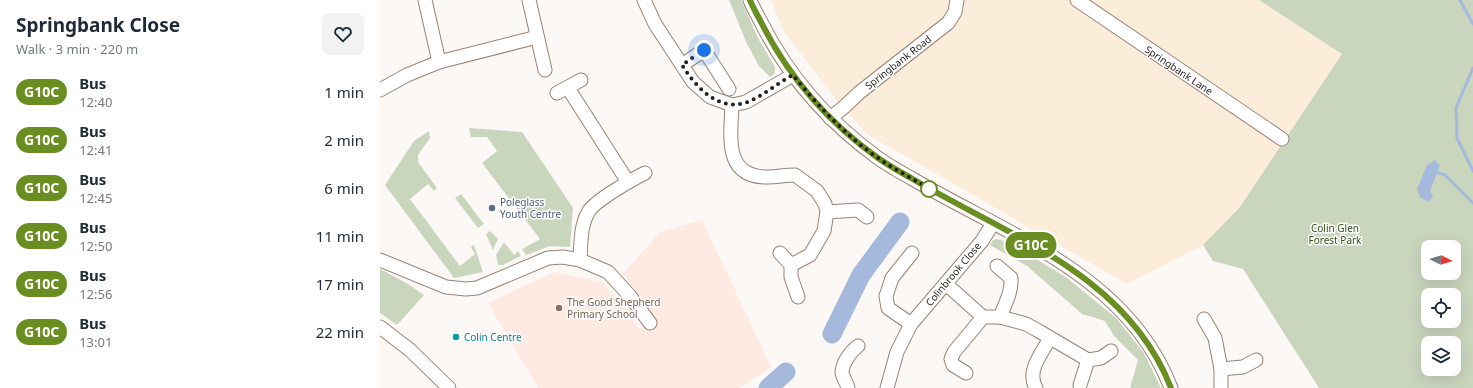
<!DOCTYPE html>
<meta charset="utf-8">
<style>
:root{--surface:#fff;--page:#f2f2f3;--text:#1f2937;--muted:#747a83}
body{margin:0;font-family:"Noto Sans",sans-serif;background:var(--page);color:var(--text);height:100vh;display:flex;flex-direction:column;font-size:15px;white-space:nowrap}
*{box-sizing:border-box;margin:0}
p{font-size:13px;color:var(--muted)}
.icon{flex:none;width:22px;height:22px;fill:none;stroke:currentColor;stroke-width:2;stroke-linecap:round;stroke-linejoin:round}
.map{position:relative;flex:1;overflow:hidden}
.details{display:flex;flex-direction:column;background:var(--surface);width:380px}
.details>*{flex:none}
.badge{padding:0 8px;border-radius:13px;font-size:14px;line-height:26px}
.needle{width:26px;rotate:95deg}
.controls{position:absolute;left:1041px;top:240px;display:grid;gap:8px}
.controls a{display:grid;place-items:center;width:40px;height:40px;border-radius:8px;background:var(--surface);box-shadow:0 4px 16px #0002;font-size:20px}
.you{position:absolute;width:20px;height:20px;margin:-10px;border:3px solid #fff;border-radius:50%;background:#1a73e8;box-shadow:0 0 0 6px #1a73e833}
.map>.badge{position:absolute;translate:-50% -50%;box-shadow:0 0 0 2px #fff}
.round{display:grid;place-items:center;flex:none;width:42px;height:42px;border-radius:8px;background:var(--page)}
.summary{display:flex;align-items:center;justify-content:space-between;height:68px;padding:0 16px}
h1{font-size:19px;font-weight:700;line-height:30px}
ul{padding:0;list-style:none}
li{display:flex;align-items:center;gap:12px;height:48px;padding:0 16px}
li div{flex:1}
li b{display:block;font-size:15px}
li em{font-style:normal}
li .badge{min-width:44px;font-weight:700;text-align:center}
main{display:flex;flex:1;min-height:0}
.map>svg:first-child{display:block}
.industrial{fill:#fbedd9}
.education{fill:#feeae2}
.green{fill:#cad5be;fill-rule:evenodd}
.water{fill:#a4b9dc}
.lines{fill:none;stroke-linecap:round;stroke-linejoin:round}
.stream{stroke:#a4b9dc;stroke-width:3}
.river{stroke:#a4b9dc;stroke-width:19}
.minor-casing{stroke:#978376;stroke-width:15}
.minor{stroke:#fff;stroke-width:13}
.line-casing{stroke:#fff;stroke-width:9}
.line{stroke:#6b8e23;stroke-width:6}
.walk{stroke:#261e19;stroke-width:4;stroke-dasharray:0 7.2}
.stop-dot{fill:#fff;stroke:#6b8e23;stroke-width:2}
.service-dot{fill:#5c6f8a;stroke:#fff;stroke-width:1.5}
.education-dot{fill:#8d6e63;stroke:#fff;stroke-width:1.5}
.culture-dot{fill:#0f9aa8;stroke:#fff;stroke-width:1.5}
.labels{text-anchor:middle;stroke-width:3;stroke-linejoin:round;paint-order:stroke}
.street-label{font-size:10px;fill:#261e19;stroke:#fff}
.service-label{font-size:10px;fill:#4e5e75;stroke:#fff;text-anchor:start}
.park-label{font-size:10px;fill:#374d14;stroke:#fff}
.education-label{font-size:10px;fill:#785e54;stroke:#fff;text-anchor:start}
.culture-label{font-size:10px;fill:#0d838f;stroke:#fff;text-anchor:start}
</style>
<main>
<section class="details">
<div class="summary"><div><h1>Springbank Close</h1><p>Walk · 3 min · 220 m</p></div><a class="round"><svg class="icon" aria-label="heart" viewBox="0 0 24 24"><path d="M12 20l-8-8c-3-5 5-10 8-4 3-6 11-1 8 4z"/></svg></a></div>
<ul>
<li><span class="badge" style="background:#6b8e23;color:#fff">G10C</span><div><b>Bus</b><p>12:40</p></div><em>1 min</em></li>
<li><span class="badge" style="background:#6b8e23;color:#fff">G10C</span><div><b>Bus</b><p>12:41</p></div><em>2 min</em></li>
<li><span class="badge" style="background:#6b8e23;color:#fff">G10C</span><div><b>Bus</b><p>12:45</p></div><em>6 min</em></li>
<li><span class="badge" style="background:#6b8e23;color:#fff">G10C</span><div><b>Bus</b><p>12:50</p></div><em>11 min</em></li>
<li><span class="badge" style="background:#6b8e23;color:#fff">G10C</span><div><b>Bus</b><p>12:56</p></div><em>17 min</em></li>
<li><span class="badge" style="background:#6b8e23;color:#fff">G10C</span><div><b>Bus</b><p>13:01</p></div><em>22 min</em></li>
</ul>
</section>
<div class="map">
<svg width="1093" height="388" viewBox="0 0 1093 388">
<rect width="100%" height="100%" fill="#fcf8f5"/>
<!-- industrial -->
<path class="industrial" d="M391,0H879L962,54L860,207L823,245L747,284L487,134L463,108L404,32Z"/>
<!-- education -->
<path class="education" d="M322,220L391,367L359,388H158L108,303L174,272L222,282L251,313L259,329L277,320L243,274L280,232Z"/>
<!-- green -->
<g class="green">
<path d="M349,0H361L379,40L395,67V73L390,77L379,66L367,44Z"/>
<path d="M879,0H1093V388H939L863,269L833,261L823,245L860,207L962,54ZM1048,247H1074V273H1048ZM1048,295H1074V321H1048ZM1048,343H1074V369H1048Z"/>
<path d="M89,128L142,132L193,208L190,247L170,246L146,255L142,249L160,239L102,163L117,151L107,137H91Z"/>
<path d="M49,131L50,138L38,155V162L57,188L54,191L48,184L30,199L80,266L95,254L91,247L94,245L103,272L74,278L5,185L34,141Z"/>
<path d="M81,194L104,224L98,228L75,198Z"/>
<path d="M110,231L118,239L113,250L106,234Z"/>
<path d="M617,239L630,243L687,278L736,318L764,353L781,388H750L758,360L734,336L725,321L702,314L647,266L610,245L613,240Z"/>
<path d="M124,242L134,255L138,251L141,256L123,265H118L116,255Z"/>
<path d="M0,269L28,284L44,295L17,325L0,313Z"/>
</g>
<!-- water -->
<path class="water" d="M1055,160L1060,165L1050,191L1053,197L1048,202L1040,197L1037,189L1047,165Z"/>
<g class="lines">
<!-- stream -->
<g class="stream">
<path d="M1080,0L1093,24"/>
<path d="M1093,68L1076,108L1077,138L1093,171"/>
<path d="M1058,173L1065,175L1093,203"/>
</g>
<!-- river -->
<g class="river">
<path d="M452,334L481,275L520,222"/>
<path d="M388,388L406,372"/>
</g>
<!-- minor casing -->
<g class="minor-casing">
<g id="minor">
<path d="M45,0L59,62"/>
<path d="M149,0L165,70"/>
<path d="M264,0L275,24L313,82L330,97L352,105L366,102L413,75"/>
<path d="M370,0C373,8 378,16 382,24C409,77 450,123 498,158C508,165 520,172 531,178C627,235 748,275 791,388"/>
<path d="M697,0L902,139"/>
<path d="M302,65L324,50L349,89"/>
<path d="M188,88L248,182"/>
<path d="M0,90L27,75L59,62L157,37"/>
<path d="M177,93L201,80"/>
<path d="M352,105C351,136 343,177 387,177C396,177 406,175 415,175L437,191L445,204L447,212L444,231L430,255L411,265"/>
<path d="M450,118L463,108L480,92L568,23L575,12L577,0"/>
<path d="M447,212L478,210L487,217"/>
<path d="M400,253L411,265V277L418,297"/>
<path d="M0,260L66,287L86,289L97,288L168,258L183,257L200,260L228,272L250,296L270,323"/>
<path d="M200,260C201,245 200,225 209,211C216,200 253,179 265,173"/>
<path d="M617,266L631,278C632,292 625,304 620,317"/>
<path d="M566,284L603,317H620L646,324L657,330L708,360L721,358L731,351"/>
<path d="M824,319L835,338L841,369V388"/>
<path d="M531,324L508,308L506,296L512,278L532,253"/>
<path d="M0,327L30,350L69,388"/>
<path d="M841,369L863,367L876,360"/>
<path d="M586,373L573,365L571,359L574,352L603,317"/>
<path d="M700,385L708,360"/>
<path d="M468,388C467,383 463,378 462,373C462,363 471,351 478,346"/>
<path d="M507,388L517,352L531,324L602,241L613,223"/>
<path d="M656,388C646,371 662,353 670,338"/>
</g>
</g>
<!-- minor -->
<use href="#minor" class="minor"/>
</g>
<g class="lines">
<!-- line casing -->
<g class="line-casing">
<path id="line" d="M370,0C373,8 378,16 382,24C409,77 449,123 498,158C508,165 520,172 531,178C628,236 747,274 791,388"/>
</g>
<!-- line -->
<use href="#line" class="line"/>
<!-- walk -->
<path class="walk" d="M324,50L302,65C315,86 337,111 365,103C382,97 397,83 413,75C438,106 465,135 498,158C515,170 534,179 551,190L549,189"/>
</g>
<!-- markers -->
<circle class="stop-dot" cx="549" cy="189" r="8"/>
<circle class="service-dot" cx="112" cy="208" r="4"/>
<circle class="education-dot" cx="179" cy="308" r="4"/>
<circle class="culture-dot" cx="76" cy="337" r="4"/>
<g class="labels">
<!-- street labels -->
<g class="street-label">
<text transform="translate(518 62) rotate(-38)" y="4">Springbank Road</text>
<text transform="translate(799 70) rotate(34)" y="4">Springbank Lane</text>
<text transform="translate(573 274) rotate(-50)" y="4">Colinbrook Close</text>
</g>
<!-- service labels -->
<g class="service-label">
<text x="120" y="206">Poleglass<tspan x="120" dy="12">Youth Centre</tspan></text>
</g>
<!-- park labels -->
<g class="park-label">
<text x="955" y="232">Colin Glen<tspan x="955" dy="12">Forest Park</tspan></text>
</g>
<!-- education labels -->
<g class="education-label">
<text x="187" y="306">The Good Shepherd<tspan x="187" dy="12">Primary School</tspan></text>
</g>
<!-- culture labels -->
<g class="culture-label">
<text x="84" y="341">Colin Centre</text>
</g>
</g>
</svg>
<div class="controls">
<a><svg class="needle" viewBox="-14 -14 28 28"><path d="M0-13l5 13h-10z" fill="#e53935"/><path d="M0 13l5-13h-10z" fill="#747a83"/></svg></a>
<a><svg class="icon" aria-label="locate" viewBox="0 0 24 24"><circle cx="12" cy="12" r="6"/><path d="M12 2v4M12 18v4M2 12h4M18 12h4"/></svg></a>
<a><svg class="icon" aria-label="layers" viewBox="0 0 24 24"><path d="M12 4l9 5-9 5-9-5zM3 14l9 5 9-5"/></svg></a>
</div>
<div class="you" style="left:324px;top:50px"></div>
<b class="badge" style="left:651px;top:245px;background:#6b8e23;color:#fff">G10C</b>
</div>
</main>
